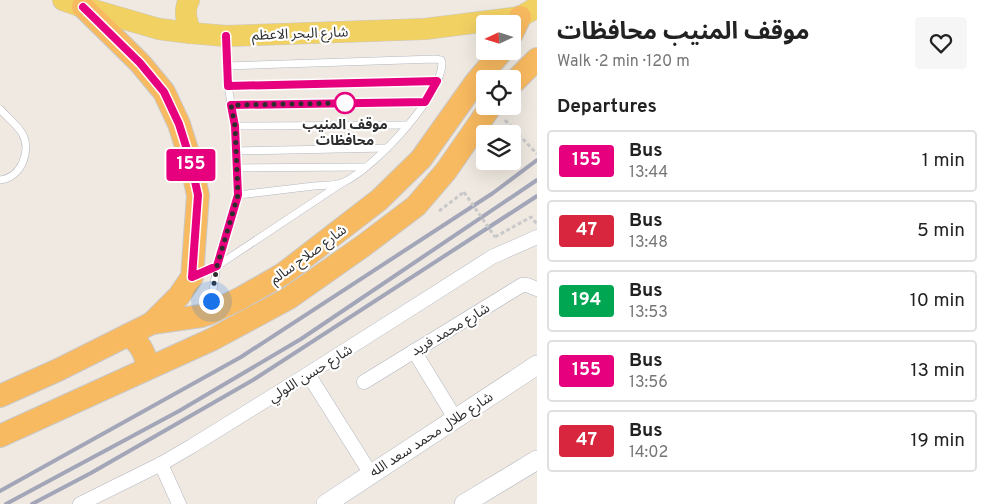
<!DOCTYPE html>
<meta charset="utf-8">
<style>
:root{--surface:#fff;--page:#f6f6f6;--text:#222;--muted:#767676;--line:#e0e0e0}
body{margin:0;font-family:Overpass,"Noto Sans Arabic",sans-serif;background:var(--page);color:var(--text);height:100vh;display:flex;flex-direction:column;font-size:19px;white-space:nowrap}
*{box-sizing:border-box;margin:0}
p{font-size:16px;color:var(--muted)}
.icon{flex:none;width:28px;height:28px;fill:none;stroke:currentColor;stroke-width:2;stroke-linecap:round;stroke-linejoin:round}
.map{position:relative;flex:1;overflow:hidden}
.sheet{display:flex;flex-direction:column;background:var(--surface);width:450px}
.sheet>*{flex:none}
.badge{padding:0 10px;border-radius:4px;font-size:18px;line-height:32px}
.needle{width:32px;rotate:266deg}
.controls{position:absolute;left:476px;top:15px;display:grid;gap:10px}
.controls a{display:grid;place-items:center;width:45px;height:45px;border-radius:5px;background:var(--surface);box-shadow:0 5px 20px #0002;font-size:25px}
.you{position:absolute;width:25px;height:25px;margin:-12px;border:4px solid #fff;border-radius:50%;background:#1a73e8;box-shadow:0 0 0 8px #1a73e833}
.map>.badge{position:absolute;translate:-50% -50%;box-shadow:0 0 0 2px #fff}
h2{padding:0 20px;font-size:19px;line-height:45px}
.round{display:grid;place-items:center;flex:none;width:52px;height:52px;border-radius:5px;background:var(--page)}
.head{display:flex;align-items:center;justify-content:space-between;height:85px;padding:0 20px}
h1{font-size:24px;font-weight:700;line-height:38px}
ul{padding:0;list-style:none}
li{display:flex;align-items:center;gap:15px;height:62px;margin:0 10px 8px;padding:0 10px;border:2px solid var(--line);border-radius:5px}
li div{flex:1}
li b{display:block;font-size:19px}
li em{font-style:normal}
li .badge{min-width:55px;font-weight:700;text-align:center}
main{display:flex;flex:1;min-height:0}
.map>svg:first-child{display:block}
.lines{fill:none;stroke-linecap:round;stroke-linejoin:round}
.service-casing{stroke:#b4b7c1;stroke-width:8}
.minor-casing{stroke:#b4b7c1;stroke-width:15}
.secondary-casing{stroke:#b4b7c1;stroke-width:20}
.primary-casing{stroke:#c9c9c9;stroke-width:22}
.trunk-casing{stroke:#c9c9c9;stroke-width:24}
.path{stroke:#c9c9c9;stroke-width:3;stroke-dasharray:4 2.5;stroke-linecap:butt}
.service{stroke:#fff;stroke-width:7}
.minor{stroke:#fff;stroke-width:14}
.secondary{stroke:#fff;stroke-width:19}
.primary{stroke:#f2d163;stroke-width:21}
.trunk{stroke:#f8ba60;stroke-width:22}
.rail{stroke:#a3a6b8;stroke-width:4}
.path-bridge{stroke:#c9c9c9;stroke-width:3;stroke-dasharray:4 2.5;stroke-linecap:butt}
.line-casing{stroke:#fff;stroke-width:11}
.line{stroke:#e6007e;stroke-width:8}
.walk{stroke:#2e2e2e;stroke-width:5;stroke-dasharray:0 9}
.stop-dot{fill:#fff;stroke:#e6007e;stroke-width:2.5}
.labels{text-anchor:middle;stroke-width:4.5;stroke-linejoin:round;paint-order:stroke}
.street-label{font-size:14px;fill:#2e2e2e;stroke:#fff}
.stop-label{font-size:14px;font-weight:bold;fill:#2e2e2e;stroke:#fff}
</style>
<main>
<div class="map">
<svg width="537" height="504" viewBox="0 0 537 504">
<rect width="100%" height="100%" fill="#efe9e1"/>
<g class="lines">
<!-- service casing -->
<g class="service-casing">
<g id="service">
<path d="M226,66L435,59L441,60L442,63C442,96 374,168 344,182C336,186 323,185 314,186C288,189 263,192 238,195"/>
<path d="M228,86L437,81"/>
<path d="M231,105L425,101"/>
<path d="M0,109C7,117 17,125 22,133C32,151 21,178 0,180"/>
<path d="M235,126L408,125"/>
<path d="M235,151L387,148"/>
<path d="M236,168L365,167"/>
<path d="M197,275L217,266L342,183"/>
<path d="M210,308L217,266L238,195L235,126L228,86L226,38"/>
</g>
</g>
<!-- minor casing -->
<g class="minor-casing">
<g id="minor">
<path d="M414,351L455,418"/>
<path d="M308,374L371,474"/>
<path d="M364,382L522,285H527L537,289"/>
<path d="M161,464L179,504"/>
<path d="M80,504L161,464L192,446L308,374L492,257L537,237"/>
</g>
</g>
<!-- secondary casing -->
<g class="secondary-casing">
<g id="secondary">
<path d="M326,504L537,365"/>
<path d="M464,504L537,460"/>
</g>
</g>
<!-- primary casing -->
<g class="primary-casing">
<g id="primary">
<path d="M63,0L83,7L159,29L191,33L226,36L425,29L520,17L537,7"/>
<path d="M189,0C183,11 187,22 191,33"/>
</g>
</g>
<!-- trunk casing -->
<g class="trunk-casing">
<g id="trunk">
<path d="M83,7L140,63L164,92L179,124L190,159L198,195L192,277L179,296L152,323"/>
<path d="M512,34L520,17"/>
<path d="M512,84L537,59"/>
<path d="M128,335C140,343 146,353 147,368"/>
<path d="M0,396L58,370L152,323L201,316L210,313L241,298L283,274L379,200L421,159L475,83L502,51"/>
<path d="M0,436L213,339L289,298L363,246L416,206L446,171L491,106"/>
</g>
</g>
<!-- path -->
<g class="path">
<path d="M505,120L537,154"/>
<path d="M439,211L464,192"/>
<path d="M495,237L531,217L537,224"/>
</g>
<!-- service -->
<use href="#service" class="service"/>
<!-- minor -->
<use href="#minor" class="minor"/>
<!-- secondary -->
<use href="#secondary" class="secondary"/>
<!-- primary -->
<use href="#primary" class="primary"/>
<!-- trunk -->
<use href="#trunk" class="trunk"/>
<!-- rail -->
<g class="rail">
<path d="M0,491L241,357L493,193L537,160"/>
<path d="M6,504L179,411L301,339L537,180"/>
<path d="M32,504L91,473L253,380L537,196"/>
</g>
<!-- path-bridge -->
<path class="path-bridge" d="M464,192L495,237"/>
</g>
<g class="lines">
<!-- line casing -->
<g class="line-casing">
<path id="line" d="M83,7L140,63L164,92L179,124L190,159L198,195L192,277L217,266L238,195L235,126L231,105L425,102L437,81L228,86L226,36"/>
</g>
<!-- line -->
<use href="#line" class="line"/>
<!-- walk -->
<path class="walk" d="M211,301L217,266L238,195L235,126L231,105L347,103H345"/>
</g>
<!-- markers -->
<circle class="stop-dot" cx="345" cy="103" r="10"/>
<g class="labels">
<!-- street labels -->
<g class="street-label">
<text transform="translate(300 33) rotate(-2)" y="5">شارع البحر الاعظم</text>
<text transform="translate(308 254) rotate(-36)" y="5">شارع صلاح سالم</text>
<text transform="translate(450 329) rotate(-31)" y="5">شارع محمد فريد</text>
<text transform="translate(310 373) rotate(-32)" y="5">شارع حسن اللولي</text>
<text transform="translate(431 434) rotate(-33)" y="5">شارع طلال محمد سعد الله</text>
</g>
<!-- stop labels -->
<g class="stop-label">
<text x="345" y="129">موقف المنيب<tspan x="345" dy="16">محافظات</tspan></text>
</g>
</g>
</svg>
<div class="controls">
<a><svg class="needle" viewBox="-14 -14 28 28"><path d="M0-13l5 13h-10z" fill="#e53935"/><path d="M0 13l5-13h-10z" fill="#767676"/></svg></a>
<a><svg class="icon" aria-label="locate" viewBox="0 0 24 24"><circle cx="12" cy="12" r="6"/><path d="M12 2v4M12 18v4M2 12h4M18 12h4"/></svg></a>
<a><svg class="icon" aria-label="layers" viewBox="0 0 24 24"><path d="M12 4l9 5-9 5-9-5zM3 14l9 5 9-5"/></svg></a>
</div>
<div class="you" style="left:211px;top:301px"></div>
<b class="badge" style="left:191px;top:165px;background:#e6007e;color:#fff">155</b>
</div>
<section class="sheet">
<div class="head"><div><h1>موقف المنيب محافظات</h1><p>Walk · 2 min · 120 m</p></div><a class="round"><svg class="icon" aria-label="heart" viewBox="0 0 24 24"><path d="M12 20l-8-8c-3-5 5-10 8-4 3-6 11-1 8 4z"/></svg></a></div>
<h2>Departures</h2>
<ul>
<li><span class="badge" style="background:#e6007e;color:#fff">155</span><div><b>Bus</b><p>13:44</p></div><em>1 min</em></li>
<li><span class="badge" style="background:#d7263d;color:#fff">47</span><div><b>Bus</b><p>13:48</p></div><em>5 min</em></li>
<li><span class="badge" style="background:#00a651;color:#fff">194</span><div><b>Bus</b><p>13:53</p></div><em>10 min</em></li>
<li><span class="badge" style="background:#e6007e;color:#fff">155</span><div><b>Bus</b><p>13:56</p></div><em>13 min</em></li>
<li><span class="badge" style="background:#d7263d;color:#fff">47</span><div><b>Bus</b><p>14:02</p></div><em>19 min</em></li>
</ul>
</section>
</main>
